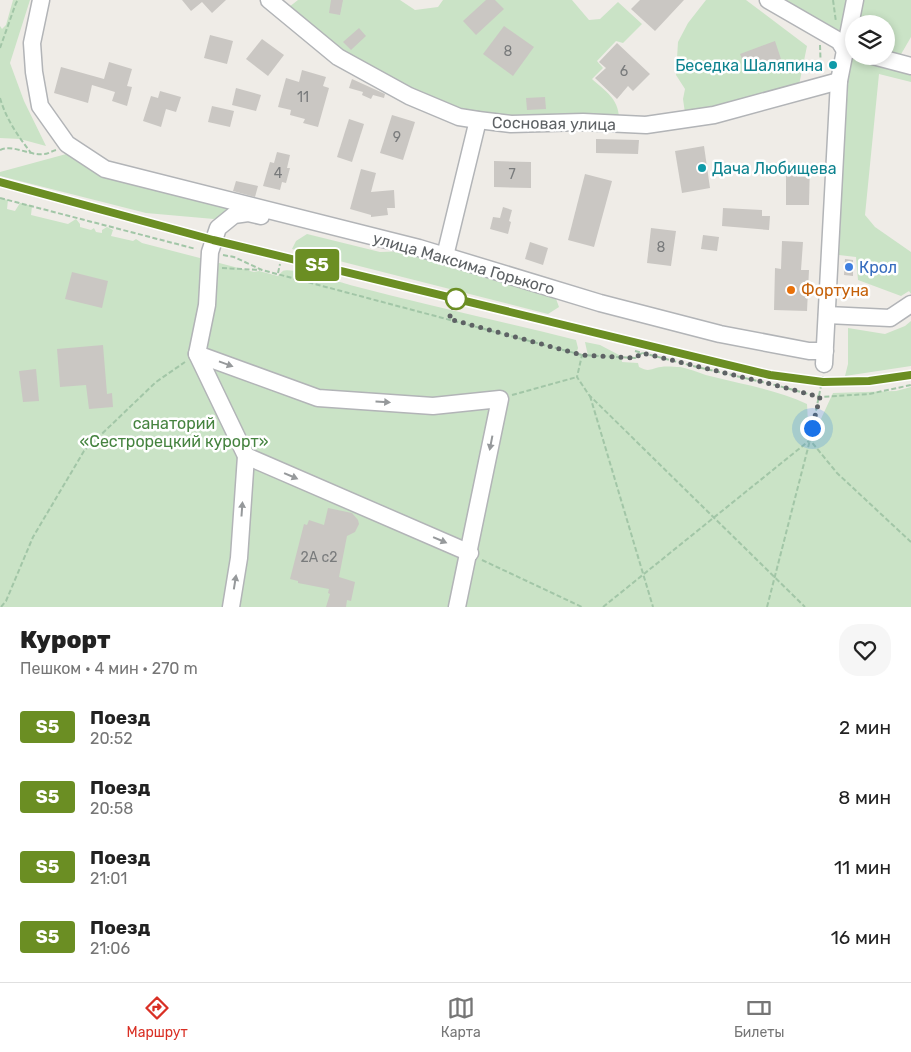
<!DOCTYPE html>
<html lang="ru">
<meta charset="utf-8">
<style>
:root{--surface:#fff;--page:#f6f6f6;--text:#222;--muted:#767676;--line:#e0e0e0;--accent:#d93025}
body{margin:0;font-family:Rubik,sans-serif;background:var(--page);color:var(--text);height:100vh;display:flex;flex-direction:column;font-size:19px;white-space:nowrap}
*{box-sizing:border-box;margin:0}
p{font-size:16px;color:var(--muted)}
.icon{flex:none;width:28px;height:28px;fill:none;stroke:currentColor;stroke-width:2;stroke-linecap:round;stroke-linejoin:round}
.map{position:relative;height:607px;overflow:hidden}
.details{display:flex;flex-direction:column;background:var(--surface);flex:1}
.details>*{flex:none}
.badge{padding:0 10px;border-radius:4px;font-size:18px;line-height:32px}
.controls{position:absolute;left:845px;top:15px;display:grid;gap:10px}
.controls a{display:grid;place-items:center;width:50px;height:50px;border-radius:50%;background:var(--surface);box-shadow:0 2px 8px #0003;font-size:25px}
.you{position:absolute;width:25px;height:25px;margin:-12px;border:4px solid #fff;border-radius:50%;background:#1a73e8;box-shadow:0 0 0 8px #1a73e833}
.map>.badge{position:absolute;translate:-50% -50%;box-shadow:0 0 0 2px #fff}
.round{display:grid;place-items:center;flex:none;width:52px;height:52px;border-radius:20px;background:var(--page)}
.summary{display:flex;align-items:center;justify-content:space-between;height:85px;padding:0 20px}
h1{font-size:24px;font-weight:800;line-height:38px}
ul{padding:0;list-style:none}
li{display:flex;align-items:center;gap:15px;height:70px;padding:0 20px}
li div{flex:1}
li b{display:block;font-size:19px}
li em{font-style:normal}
li .badge{min-width:55px;font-weight:700;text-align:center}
.tabs{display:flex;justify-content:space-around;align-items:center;height:70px;border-top:1px solid var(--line);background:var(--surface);font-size:14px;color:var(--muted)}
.tabs a{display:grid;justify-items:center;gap:2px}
.tabs .on{color:var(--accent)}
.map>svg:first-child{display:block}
.green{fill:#cae3c6}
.building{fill:#cac7c3}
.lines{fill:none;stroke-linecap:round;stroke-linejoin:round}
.minor-casing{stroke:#b2b4b7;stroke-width:19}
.path{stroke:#a2c6a7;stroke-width:2;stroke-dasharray:5 2.5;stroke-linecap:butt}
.minor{stroke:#fff;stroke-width:16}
.rail-casing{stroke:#b4b5b5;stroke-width:5}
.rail{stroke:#fff;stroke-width:3;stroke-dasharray:9;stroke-linecap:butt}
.oneway{fill:#96999b}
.line-casing{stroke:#fff;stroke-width:11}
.line{stroke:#6b8e23;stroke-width:8}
.walk{stroke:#5e6265;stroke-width:5;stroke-dasharray:0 9}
.culture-dot{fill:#0f9aa8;stroke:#fff;stroke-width:2}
.shop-dot{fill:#3f7fe0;stroke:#fff;stroke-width:2}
.food-dot{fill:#e8710a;stroke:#fff;stroke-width:2}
.stop-dot{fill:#fff;stroke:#6b8e23;stroke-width:2.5}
.labels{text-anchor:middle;stroke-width:5;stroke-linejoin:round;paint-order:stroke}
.number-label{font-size:14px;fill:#797b7c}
.culture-label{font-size:16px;fill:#0d838f;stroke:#fff;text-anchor:end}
.street-label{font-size:16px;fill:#5e6265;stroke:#fff}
.shop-label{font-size:16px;fill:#366cbe;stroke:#fff;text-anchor:start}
.food-label{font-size:16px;fill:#c56008;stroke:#fff;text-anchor:start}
.park-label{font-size:16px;fill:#45833f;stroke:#fff}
</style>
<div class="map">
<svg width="911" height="607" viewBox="0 0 911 607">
<rect width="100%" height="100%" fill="#efece7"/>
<!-- green -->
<g class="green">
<path d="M13,0H30L10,63L24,101L46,146L20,139L0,138V26L2,29L6,25Z"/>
<path d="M298,0H400L415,10L438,7L443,0H572L589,20L600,19L618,2L642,24L623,43L616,41L597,61L603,68L592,79C605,91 618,98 619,117L510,119L456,108L412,93L338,51L289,7Z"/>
<path d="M706,0H746L807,46L799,85L715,109L685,113L683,99L685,89L676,75L678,42L688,23Z"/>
<path d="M782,0H849L842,36Z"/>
<path d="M863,0H911V37L900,56L886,52V24H859Z"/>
<path d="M850,58L911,73V82L879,74L865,215L875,227L911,252V294L909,291L901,296L858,280L856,257L839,255L844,141Z"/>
<path d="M70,153L228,205L231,213L214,219L146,213L0,176V172Z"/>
<path d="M0,198L8,200L7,209L15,211L20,203L32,206L31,215L68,224L76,219L80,224V227L91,230L94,228L96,232L102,233V230L107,227L113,230L111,236L133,241L136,239L142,243L254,272L259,271L278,276C280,274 281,272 283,271C292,267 339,282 350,285C425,305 500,321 576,340L578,348L576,354L587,357L588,356L585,342L600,345L621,356L622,362L638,363L639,367C650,373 651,368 661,367C667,366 674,367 680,367C692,369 703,375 714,377C745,385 778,390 807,404L808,423L820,421L833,393L896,391L911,387V607H0Z"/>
<path d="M307,234L380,252L408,251L555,296L559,307L548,314L292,249L296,241Z"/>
<path d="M911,321V366L845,376L848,364V328L885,334L905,326Z"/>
</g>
<!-- building -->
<g class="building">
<path d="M182,0H226L212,13L202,2L191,11Z"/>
<path d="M331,0H343L340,15L329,13Z"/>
<path d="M486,0H495L504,9L476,35L463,21Z"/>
<path d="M640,0H684L655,31L631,9Z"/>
<path d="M504,26L534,47L513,76L483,54Z"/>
<path d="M359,28L366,36L351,50L343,42Z"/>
<path d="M210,35L233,41L227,64L204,58Z"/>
<path d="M262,39L284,55L268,76L246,59Z"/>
<path d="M775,41L781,59L747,71L740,54Z"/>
<path d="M617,43L650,74L633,91L628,86L617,99L595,78L606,68L599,62Z"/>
<path d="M109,62L132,69L127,86L132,87L127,106L112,101L115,92L92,85L88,103L54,93L61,67L104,79Z"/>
<path d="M302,70L326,77L323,86L329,88L318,127L303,123L305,119L290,115L291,110L278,107L286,78L299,82Z"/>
<path d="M352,79L385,94L384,98L373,95L371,99L362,95L363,92L349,88Z"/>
<path d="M236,88L261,95L256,111L232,105Z"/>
<path d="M160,91L181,97L176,112L166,109L161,127L143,121L151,96L158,98Z"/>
<path d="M545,97L546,109L527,110L526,98Z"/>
<path d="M212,106L234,111L230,127L208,122Z"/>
<path d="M392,115L415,122L403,160L380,153Z"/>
<path d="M349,119L364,124L352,162L337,157Z"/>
<path d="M596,139L639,140L638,154L596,153Z"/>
<path d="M704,146L710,188L682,193L675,151Z"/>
<path d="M277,152L290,155L287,168H290L286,183L282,182L280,190L263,186L270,162L274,163Z"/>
<path d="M494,161L531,162V188L494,187Z"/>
<path d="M786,163H810L809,205H786Z"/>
<path d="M361,169L376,173L371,192L394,190L395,208H387L388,215L371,217V215L350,209Z"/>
<path d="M585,174L612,181L594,247L568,240Z"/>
<path d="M236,181L258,186L255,197L233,191Z"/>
<path d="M503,207L512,210L509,221L511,222L508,234L490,229L493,217L500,218Z"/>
<path d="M723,208L762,210V216H770L769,230L722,226Z"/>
<path d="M651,228L676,231L671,266L647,263Z"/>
<path d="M703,235L719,237L717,251L701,249Z"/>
<path d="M782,241L803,242L801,270H809L807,311L774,310L775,268L781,269Z"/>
<path d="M530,242L548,248L543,265L525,259Z"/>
<path d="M845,259L853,260V276L844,275Z"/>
<path d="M72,272L108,281L102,308L65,299Z"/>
<path d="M103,345L107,394L112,393L113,407L89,409L86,385L60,387L57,349Z"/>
<path d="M36,369L39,401L23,402L19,371Z"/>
<path d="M328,508L352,513L358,520L359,524L355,532L347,536L339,577L355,582L351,601L347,600L346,607H326L330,594L328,593L329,589L298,583V581L290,579L304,524L307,525L309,520L324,525Z"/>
</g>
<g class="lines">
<!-- minor casing -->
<g class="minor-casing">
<g id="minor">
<path d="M41,0L32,43L34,72L40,106L67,144L105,169L419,248L600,303L720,334L809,351H825"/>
<path d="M269,0L338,57L409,96L459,117L478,120L511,124L583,122L646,125L714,115L839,81"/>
<path d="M768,0L839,41L844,49L850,50"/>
<path d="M873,56L911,66"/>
<path d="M445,256L478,120"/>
<path d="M827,315L890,318L911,304"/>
<path d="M197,354L207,305L210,252L218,228L234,215L248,213L261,216"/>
<path d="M824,364L839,81L855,0"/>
<path d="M246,456L470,553"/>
<path d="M231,607L239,558L246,456L197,354L318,398L433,406L500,399L457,607"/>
</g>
</g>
<!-- path -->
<g class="path">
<path d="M833,0L836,22"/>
<path d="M820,45L821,73"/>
<path d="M0,48L16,3L18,0"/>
<path d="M0,98C6,119 18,136 31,153"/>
<path d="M0,150C14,144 29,156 44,154C48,154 52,151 56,150"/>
<path d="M0,198L196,249"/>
<path d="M223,255L234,257L262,270L582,355"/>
<path d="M222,268L260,270"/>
<path d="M278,273L280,264"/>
<path d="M635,351L697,367L771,384L820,397L869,394L911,385"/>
<path d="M642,353L635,358L582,355L577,377L589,395L805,607"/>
<path d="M512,395L577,377"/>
<path d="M590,396L653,607"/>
<path d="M482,560L582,607"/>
<path d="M1,607L6,601L33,537L84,451L156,382L185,362"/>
<path d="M603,607L810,440L837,473L911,542"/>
<path d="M767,607L810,440L823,376"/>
</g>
<!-- minor -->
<use href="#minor" class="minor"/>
<!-- rail casing -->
<g class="rail-casing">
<path id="rail" d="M0,183L213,240L770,375L823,383L869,381L911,375"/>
</g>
<!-- rail -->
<use href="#rail" class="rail"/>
</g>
<!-- one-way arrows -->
<defs><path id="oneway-solid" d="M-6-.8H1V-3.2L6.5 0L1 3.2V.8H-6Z" transform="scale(1.25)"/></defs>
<g class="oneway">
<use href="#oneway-solid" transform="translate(226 364) rotate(20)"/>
<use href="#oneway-solid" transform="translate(383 402) rotate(4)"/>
<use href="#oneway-solid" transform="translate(491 443) rotate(101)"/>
<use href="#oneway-solid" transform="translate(291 476) rotate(23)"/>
<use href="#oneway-solid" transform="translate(242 509) rotate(-86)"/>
<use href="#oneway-solid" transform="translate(440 540) rotate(23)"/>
<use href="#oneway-solid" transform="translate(235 582) rotate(-81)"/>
</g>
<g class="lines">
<!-- line casing -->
<g class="line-casing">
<path id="line" d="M0,182L213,240L770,375L823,382L869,381L911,375"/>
</g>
<!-- line -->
<use href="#line" class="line"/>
<!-- walk -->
<path class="walk" d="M456,299L449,319L582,355L635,358L642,353L771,384L820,397L812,428"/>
</g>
<!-- markers -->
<g class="culture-dot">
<circle cx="833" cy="65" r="5"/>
<circle cx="702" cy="168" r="5"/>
</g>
<circle class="shop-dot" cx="849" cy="267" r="5"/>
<circle class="food-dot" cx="791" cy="290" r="5"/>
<circle class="stop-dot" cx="456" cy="299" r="10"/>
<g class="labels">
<!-- number labels -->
<g class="number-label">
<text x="508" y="56">8</text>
<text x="624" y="76">6</text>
<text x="303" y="102">11</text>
<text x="397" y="142">9</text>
<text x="278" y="178">4</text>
<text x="512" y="179">7</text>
<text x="661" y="252">8</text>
<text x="319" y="562">2А с2</text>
</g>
<!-- culture labels -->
<g class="culture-label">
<text x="823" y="71">Беседка Шаляпина</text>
<text x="712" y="174" text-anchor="start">Дача Любищева</text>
</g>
<!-- street labels -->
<g class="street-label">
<text transform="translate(554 123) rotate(1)" y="6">Сосновая улица</text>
<text transform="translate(464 263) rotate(16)" y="6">улица Максима Горького</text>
</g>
<!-- shop labels -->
<g class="shop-label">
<text x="859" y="273">Крол</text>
</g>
<!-- food labels -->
<g class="food-label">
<text x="801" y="296">Фортуна</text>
</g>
<!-- park labels -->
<g class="park-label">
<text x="174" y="429">санаторий<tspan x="174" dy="18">«Сестрорецкий курорт»</tspan></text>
</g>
</g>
</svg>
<div class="controls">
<a><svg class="icon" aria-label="layers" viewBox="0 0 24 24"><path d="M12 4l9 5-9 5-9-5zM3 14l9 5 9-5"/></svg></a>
</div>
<div class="you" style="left:812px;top:428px"></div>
<b class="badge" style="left:317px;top:265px;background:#6b8e23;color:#fff">S5</b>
</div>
<section class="details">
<div class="summary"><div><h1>Курорт</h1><p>Пешком · 4 мин · 270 m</p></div><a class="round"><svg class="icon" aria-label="heart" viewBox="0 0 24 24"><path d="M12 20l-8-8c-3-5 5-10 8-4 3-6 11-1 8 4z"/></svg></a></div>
<ul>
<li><span class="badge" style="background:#6b8e23;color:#fff">S5</span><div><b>Поезд</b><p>20:52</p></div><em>2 мин</em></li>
<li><span class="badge" style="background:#6b8e23;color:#fff">S5</span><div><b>Поезд</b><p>20:58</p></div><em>8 мин</em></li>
<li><span class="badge" style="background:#6b8e23;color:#fff">S5</span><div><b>Поезд</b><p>21:01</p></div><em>11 мин</em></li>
<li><span class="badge" style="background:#6b8e23;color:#fff">S5</span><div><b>Поезд</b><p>21:06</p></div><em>16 мин</em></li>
</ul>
</section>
<nav class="tabs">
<a class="on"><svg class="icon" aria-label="directions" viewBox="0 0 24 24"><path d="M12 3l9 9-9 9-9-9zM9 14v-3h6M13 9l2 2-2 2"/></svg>Маршрут</a>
<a><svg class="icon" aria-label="map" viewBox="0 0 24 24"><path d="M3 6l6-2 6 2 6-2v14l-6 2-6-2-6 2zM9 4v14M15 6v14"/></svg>Карта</a>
<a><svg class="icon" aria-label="tickets" viewBox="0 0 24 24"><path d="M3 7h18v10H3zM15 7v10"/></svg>Билеты</a>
</nav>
